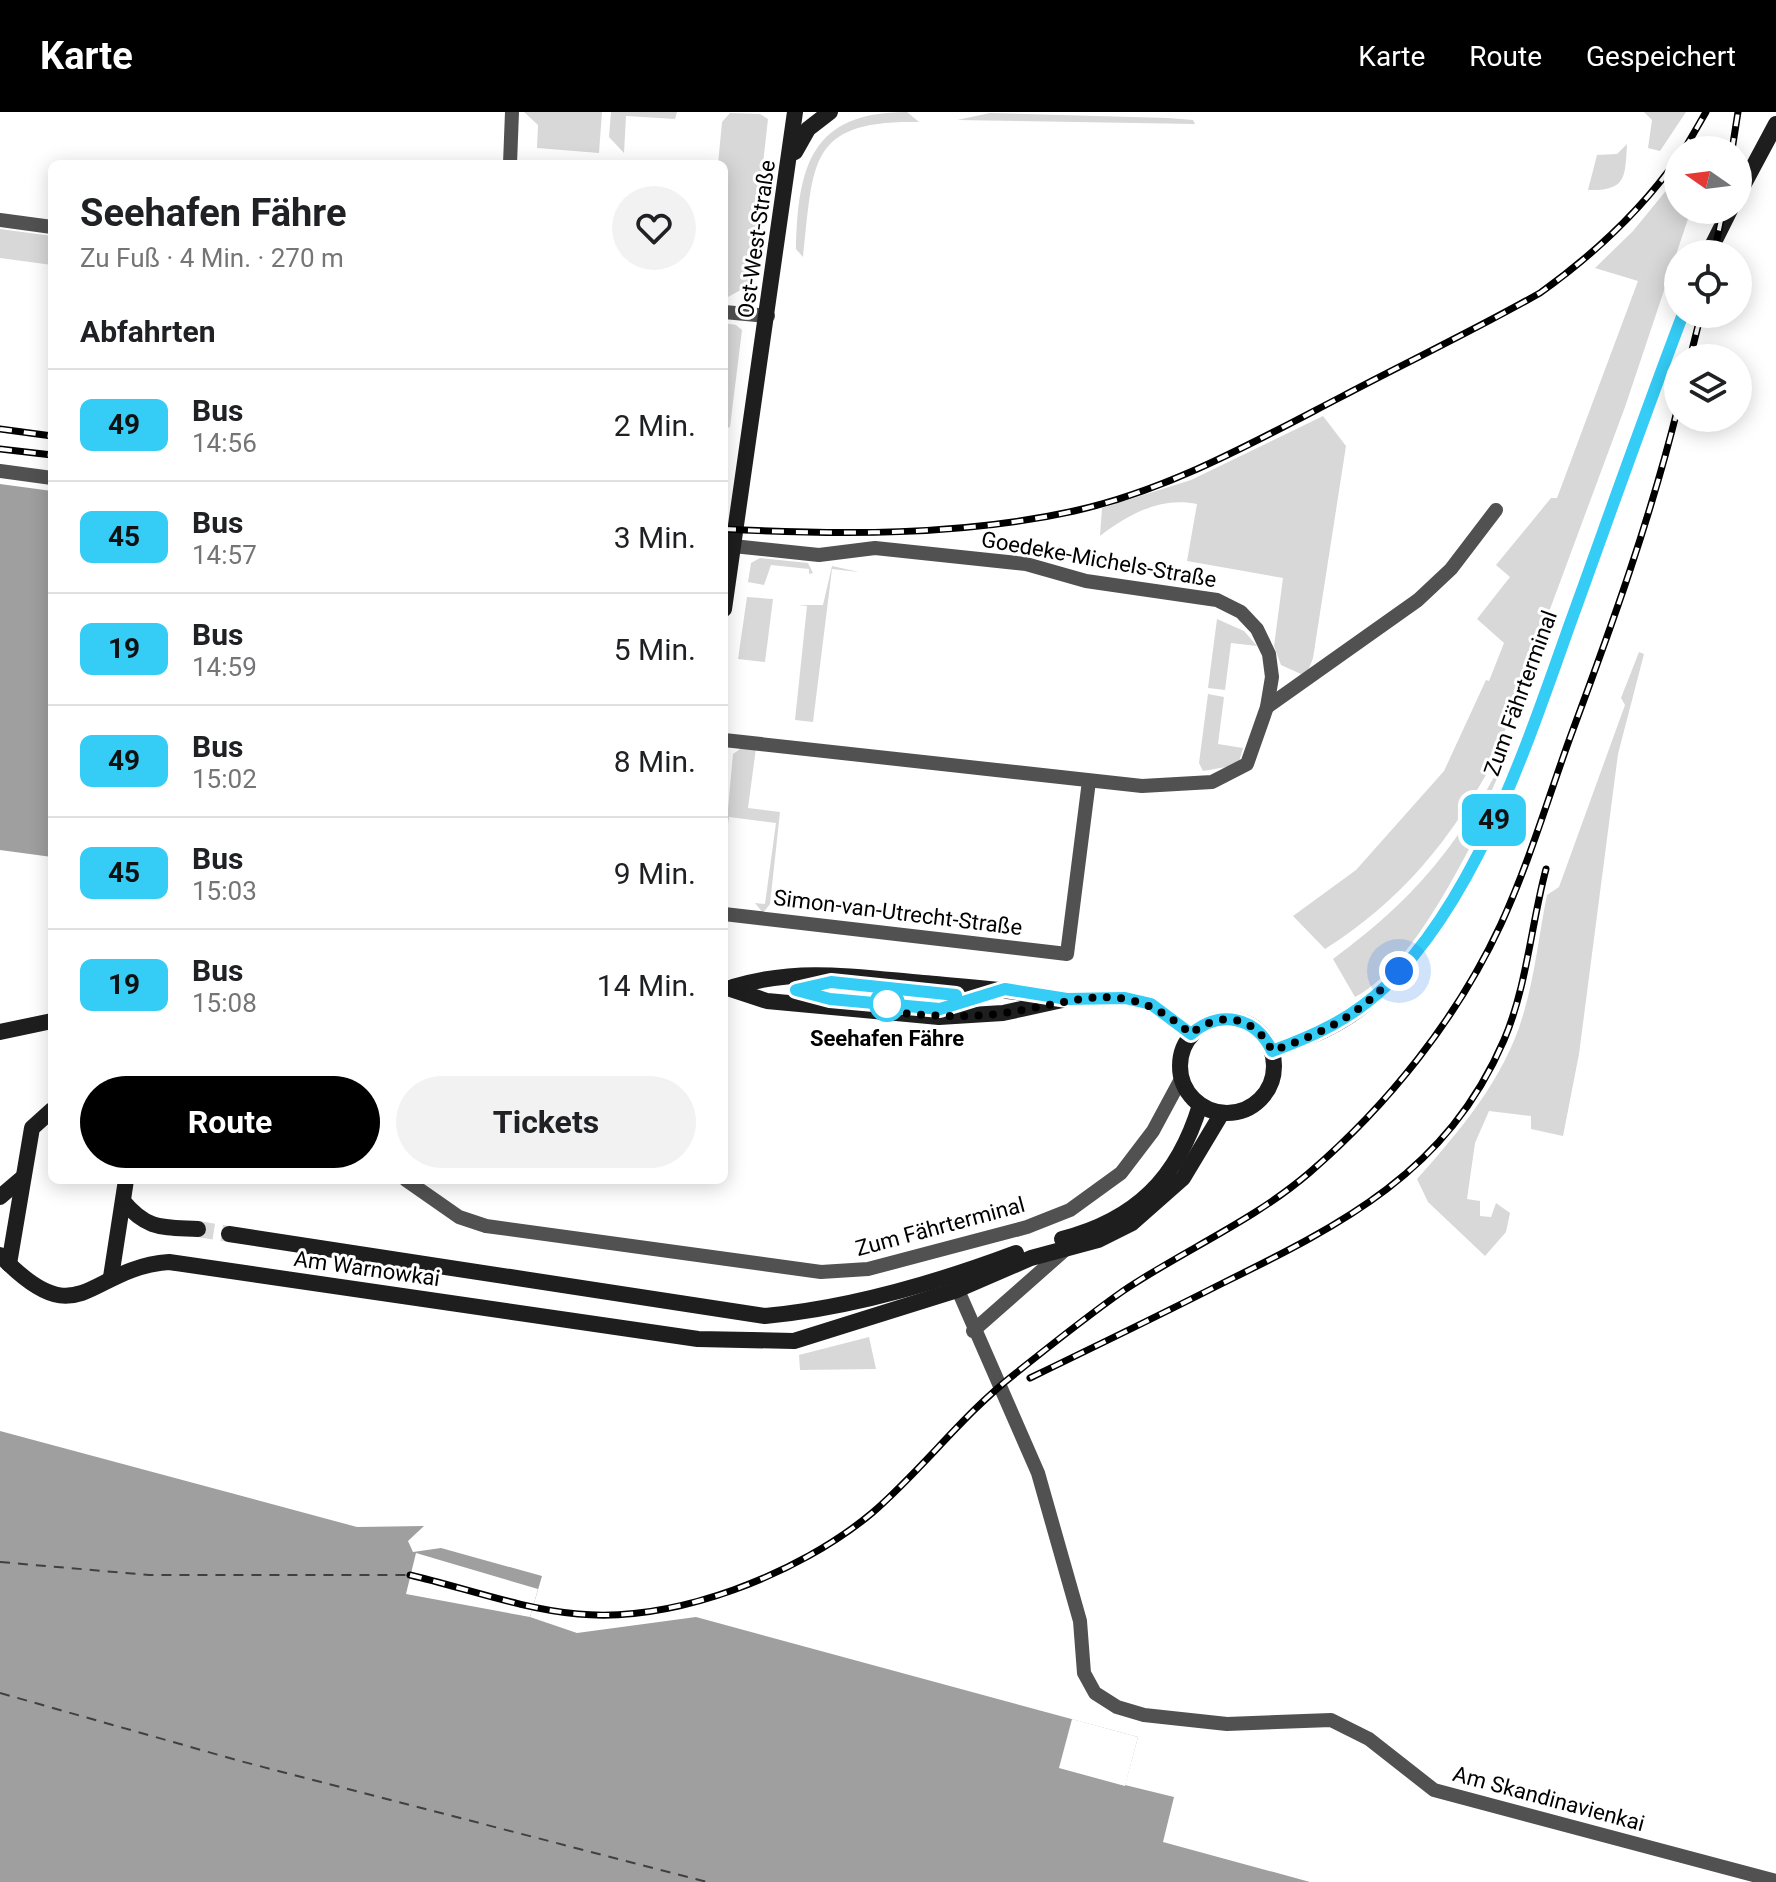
<!DOCTYPE html>
<html lang="de">
<meta charset="utf-8">
<style>
:root{--surface:#fff;--page:#f2f2f2;--text:#202124;--muted:#757577;--line:#e0e0e0;--accent:#000}
body{margin:0;font-family:Roboto,sans-serif;background:var(--page);color:var(--text);height:100vh;display:flex;flex-direction:column;font-size:30px;white-space:nowrap}
*{box-sizing:border-box;margin:0}
p{font-size:26px;color:var(--muted)}
.icon{flex:none;width:44px;height:44px;fill:none;stroke:currentColor;stroke-width:2;stroke-linecap:round;stroke-linejoin:round}
.map{position:relative;flex:1;overflow:hidden}
.drawer{position:absolute;left:48px;top:48px;width:680px;height:1024px;display:flex;flex-direction:column;background:var(--surface);border-radius:12px;box-shadow:0 4px 20px #0003}
.drawer>*{flex:none}
.badge{padding:0 16px;border-radius:12px;font-size:28px;line-height:52px}
.needle{width:52px;rotate:284deg}
.fabs{position:absolute;left:1664px;top:24px;display:grid;gap:16px}
.fabs a{display:grid;place-items:center;width:88px;height:88px;border-radius:50%;background:var(--surface);box-shadow:0 4px 20px #0003;font-size:40px}
.you{position:absolute;width:40px;height:40px;margin:-20px;border:6px solid #fff;border-radius:50%;background:#1a73e8;box-shadow:0 0 0 12px #1a73e833}
.map>.badge{position:absolute;translate:-50% -50%;box-shadow:0 0 0 4px #fff}
h2{padding:0 32px;font-size:30px;line-height:72px}
.round{display:grid;place-items:center;flex:none;width:84px;height:84px;border-radius:42px;background:var(--page)}
.headline{display:flex;align-items:center;justify-content:space-between;height:136px;padding:0 32px}
h1{font-size:38px;font-weight:700;line-height:60px}
.action{display:flex;gap:16px;margin-top:auto;padding:16px 32px}
.action a{flex:1;height:92px;border-radius:48px;background:var(--accent);color:#fff;font-size:32px;font-weight:700;line-height:92px;text-align:center}
.action a+a{background:var(--page);color:var(--text)}
ul{padding:0;list-style:none}
li{display:flex;align-items:center;gap:24px;height:112px;padding:0 32px;border-top:2px solid var(--line)}
li div{flex:1}
li b{display:block;font-size:30px}
li em{font-style:normal}
li .badge{min-width:88px;font-weight:700;text-align:center}
header{display:flex;align-items:center;gap:48px;box-sizing:border-box;height:112px;padding:0 40px;background:var(--accent);color:#fff}
header strong{font-size:38px}
nav{display:flex;gap:44px;margin-inline-start:auto;font-size:28px}
.map>svg:first-child{display:block}
.green{fill:#d8d8d8}
.water{fill:#9f9f9f}
.pier{fill:#fff}
.lines{fill:none;stroke-linecap:round;stroke-linejoin:round}
.ferry{stroke:#404040;stroke-width:2;stroke-dasharray:10 8;stroke-linecap:butt}
.secondary-tunnel{stroke:#d9d9d9;stroke-width:16;stroke-dasharray:16 8;stroke-linecap:butt}
.street{stroke:#515151;stroke-width:14}
.secondary{stroke:#1e1e1e;stroke-width:16}
.rail-casing{stroke:#000;stroke-width:7}
.rail{stroke:#fff;stroke-width:4;stroke-dasharray:12;stroke-linecap:butt}
.line-casing{stroke:#fff;stroke-width:18}
.line{stroke:#35ccf6;stroke-width:12}
.walk{stroke:#000;stroke-width:8;stroke-dasharray:0 14.4}
.stop-dot{fill:#fff;stroke:#35ccf6;stroke-width:4}
.labels{text-anchor:middle;stroke-width:6;stroke-linejoin:round;paint-order:stroke}
.street-label{font-size:22px;fill:#000;stroke:#fff}
.stop-label{font-size:22px;font-weight:bold;fill:#000;stroke:#fff}
</style>
<header>
<strong>Karte</strong>
<nav><a>Karte</a><a>Route</a><a>Gespeichert</a></nav>
</header>
<div class="map">
<svg width="1776" height="1770" viewBox="0 0 1776 1770">
<rect width="100%" height="100%" fill="#fff"/>
<!-- green -->
<g class="green">
<path d="M524,0H602L599,41L537,36L538,13Z"/>
<path d="M611,0H677L675,7L626,4L624,41L609,25Z"/>
<path d="M907,0L919,10C807,8 814,50 803,145L796,137C798,54 811,0 907,0Z"/>
<path d="M1644,0H1686L1660,39L1648,36L1652,8Z"/>
<path d="M730,1L760,2L768,7L750,168L748,174L728,185H724V52H718L722,10Z"/>
<path d="M990,1L1168,6L1193,8L1195,12L957,8Z"/>
<path d="M1627,32C1625,65 1627,79 1588,78L1597,43L1617,42Z"/>
<path d="M1678,64V98H1691L1625,295L1494,648C1452,727 1401,789 1325,837L1293,804L1356,758L1444,659L1486,568L1489,569L1504,531L1477,507L1510,465L1496,453L1551,386H1557L1638,169L1595,156L1633,119Z"/>
<path d="M0,117L52,124V153L0,146Z"/>
<path d="M724,211L736,213L742,218L730,315L724,317Z"/>
<path d="M1323,304L1346,334L1313,546L1308,559L1301,562L1281,553L1274,534L1283,466L1187,449L1197,392C1161,384 1127,403 1100,424L1102,396L1191,368Z"/>
<path d="M760,446L808,451L813,461L809,462V457L771,453L764,473L748,470L751,451Z"/>
<path d="M832,454L859,460L832,457L813,610L795,608L807,494L798,493H823Z"/>
<path d="M747,485L773,487L765,550L738,547Z"/>
<path d="M1217,507L1244,519L1257,534L1231,531L1225,578L1208,576Z"/>
<path d="M1639,540L1644,542L1618,642L1579,942L1563,1024L1531,1017V1004L1489,999L1475,1031L1467,1087L1480,1089V1104L1491,1105L1496,1091L1510,1101L1506,1120L1485,1144L1428,1090L1417,1067C1459,1020 1505,966 1523,903C1535,864 1539,822 1547,783L1559,775L1625,593L1621,586Z"/>
<path d="M1208,582L1224,585L1218,632L1243,636L1238,653L1203,659L1199,651Z"/>
<path d="M1511,634L1476,715L1479,718C1453,768 1406,859 1355,885L1333,847C1421,782 1460,730 1511,634Z"/>
<path d="M756,636L748,696L780,700L770,792L763,801L755,791L765,792L776,711L729,705L724,741L733,642L740,637Z"/>
<path d="M869,1225L876,1257L800,1258L799,1243Z"/>
</g>
<!-- water -->
<g class="water">
<path d="M0,372L52,379V745L0,738Z"/>
<path d="M0,1319L357,1415L424,1414L408,1429L413,1440L441,1436L542,1464L530,1505L577,1521L696,1505L1138,1625L1125,1673L1174,1685L1163,1730L1310,1770H0Z"/>
</g>
<!-- pier -->
<g class="pier">
<path d="M416,1441L538,1477L530,1505L406,1482Z"/>
<path d="M1072,1607L1138,1625L1125,1674L1059,1656Z"/>
</g>
<g class="lines">
<!-- ferry -->
<g class="ferry">
<path d="M0,1450L149,1463H410"/>
<path d="M0,1581L240,1649L707,1770"/>
</g>
<!-- secondary-tunnel -->
<path class="secondary-tunnel" d="M198,1117L229,1122"/>
<!-- street -->
<g class="street">
<path d="M510,52L512,0"/>
<path d="M0,108L52,115"/>
<path d="M724,200L768,204"/>
<path d="M0,359L52,366"/>
<path d="M1267,595L1418,488L1451,457L1496,398"/>
<path d="M724,628L1142,674L1212,670L1247,652L1267,595L1272,565L1269,542L1257,517L1241,500L1217,488L1086,469L1026,452L875,436L819,443L733,434"/>
<path d="M724,802L1067,842L1089,669"/>
<path d="M406,1068L459,1105L486,1114L821,1160L868,1157L1027,1115L1070,1098L1121,1061L1153,1019L1181,967"/>
<path d="M954,1169L1038,1361L1080,1509L1084,1561L1095,1581L1117,1595L1144,1603L1227,1612L1331,1608L1369,1627L1434,1678L1776,1769"/>
<path d="M973,1219L1066,1137"/>
</g>
<!-- secondary -->
<g class="secondary">
<path d="M795,40L808,17L830,0"/>
<path d="M1738,83L1776,12"/>
<path d="M1708,142L1730,98"/>
<path d="M724,497L795,0"/>
<path d="M724,875L767,889L939,905L1003,901L1067,887L1125,886L1151,892L1191,922"/>
<path d="M733,875C797,855 857,865 923,871C968,875 1013,878 1058,886"/>
<circle cx="1227" cy="954" r="47"/>
<path d="M0,920L52,909"/>
<path d="M1272,939C1307,926 1339,915 1368,890C1476,799 1524,638 1571,509C1608,407 1644,304 1683,202"/>
<path d="M0,1085L21,1067"/>
<path d="M123,1089C147,1118 162,1115 198,1117"/>
<path d="M229,1122L765,1204C851,1196 936,1171 1016,1141"/>
<path d="M1062,1127C1136,1108 1178,1066 1200,993"/>
<path d="M0,1143C80,1227 87,1156 169,1150L698,1227L794,1229L957,1178L1031,1146L1098,1128L1132,1111L1183,1066L1222,1001"/>
<path d="M9,1152L32,1016L52,998"/>
<path d="M111,1165L126,1068"/>
</g>
<!-- rail casing -->
<g class="rail-casing">
<g id="rail">
<path d="M1684,38L1706,0"/>
<path d="M1732,38L1738,0"/>
<path d="M1714,142L1723,98"/>
<path d="M1690,246L1701,202"/>
<path d="M0,317L52,324"/>
<path d="M0,337L52,343"/>
<path d="M724,417C840,423 960,424 1074,399C1169,378 1256,329 1341,285C1407,250 1475,218 1540,181C1593,143 1640,100 1678,46"/>
<path d="M1030,1266C1094,1235 1158,1204 1221,1172C1343,1112 1447,1060 1504,928C1527,874 1531,813 1546,757"/>
<path d="M410,1463C465,1476 522,1497 578,1502C675,1511 799,1462 872,1401C923,1357 963,1302 1016,1261C1051,1233 1086,1205 1123,1179C1184,1138 1253,1109 1309,1061C1388,993 1457,907 1501,812C1529,751 1548,686 1571,623C1612,513 1650,408 1678,295"/>
</g>
</g>
<!-- rail -->
<use href="#rail" class="rail"/>
</g>
<g class="lines">
<!-- line casing -->
<g class="line-casing">
<path id="line" d="M956,883L831,870L796,878L830,887L940,897L1005,877L1067,887L1125,886L1151,892L1191,922C1220,897 1256,905 1272,939C1316,923 1351,907 1386,874C1479,783 1528,629 1571,509C1608,407 1644,304 1683,202"/>
</g>
<!-- line -->
<use href="#line" class="line"/>
<!-- walk -->
<path class="walk" d="M887,892L886,900C925,903 965,907 1004,901C1082,890 1124,863 1191,922C1220,897 1256,905 1272,939C1326,920 1360,903 1399,859"/>
</g>
<!-- markers -->
<circle class="stop-dot" cx="887" cy="892" r="16"/>
<g class="labels">
<!-- street labels -->
<g class="street-label">
<text transform="translate(756 127) rotate(-82)" y="8">Ost-West-Straße</text>
<text transform="translate(1099 447) rotate(10)" y="8">Goedeke-Michels-Straße</text>
<text transform="translate(1520 581) rotate(-70)" y="8">Zum Fährterminal</text>
<text transform="translate(898 800) rotate(7)" y="8">Simon-van-Utrecht-Straße</text>
<text transform="translate(940 1114) rotate(-15)" y="8">Zum Fährterminal</text>
<text transform="translate(367 1156) rotate(8)" y="8">Am Warnowkai</text>
<text transform="translate(1549 1686) rotate(15)" y="8">Am Skandinavienkai</text>
</g>
<!-- stop labels -->
<g class="stop-label">
<text x="887" y="934">Seehafen Fähre</text>
</g>
</g>
</svg>
<div class="fabs">
<a><svg class="needle" viewBox="-14 -14 28 28"><path d="M0-13l5 13h-10z" fill="#e53935"/><path d="M0 13l5-13h-10z" fill="#757577"/></svg></a>
<a><svg class="icon" aria-label="locate" viewBox="0 0 24 24"><circle cx="12" cy="12" r="6"/><path d="M12 2v4M12 18v4M2 12h4M18 12h4"/></svg></a>
<a><svg class="icon" aria-label="layers" viewBox="0 0 24 24"><path d="M12 4l9 5-9 5-9-5zM3 14l9 5 9-5"/></svg></a>
</div>
<div class="you" style="left:1399px;top:859px"></div>
<b class="badge" style="left:1494px;top:708px;background:#35ccf6;color:#111">49</b>
<section class="drawer">
<div class="headline"><div><h1>Seehafen Fähre</h1><p>Zu Fuß · 4 Min. · 270 m</p></div><a class="round"><svg class="icon" aria-label="heart" viewBox="0 0 24 24"><path d="M12 20l-8-8c-3-5 5-10 8-4 3-6 11-1 8 4z"/></svg></a></div>
<h2>Abfahrten</h2>
<ul>
<li><span class="badge" style="background:#35ccf6;color:#111">49</span><div><b>Bus</b><p>14:56</p></div><em>2 Min.</em></li>
<li><span class="badge" style="background:#35ccf6;color:#111">45</span><div><b>Bus</b><p>14:57</p></div><em>3 Min.</em></li>
<li><span class="badge" style="background:#35ccf6;color:#111">19</span><div><b>Bus</b><p>14:59</p></div><em>5 Min.</em></li>
<li><span class="badge" style="background:#35ccf6;color:#111">49</span><div><b>Bus</b><p>15:02</p></div><em>8 Min.</em></li>
<li><span class="badge" style="background:#35ccf6;color:#111">45</span><div><b>Bus</b><p>15:03</p></div><em>9 Min.</em></li>
<li><span class="badge" style="background:#35ccf6;color:#111">19</span><div><b>Bus</b><p>15:08</p></div><em>14 Min.</em></li>
</ul>
<div class="action"><a>Route</a><a>Tickets</a></div>
</section>
</div>
